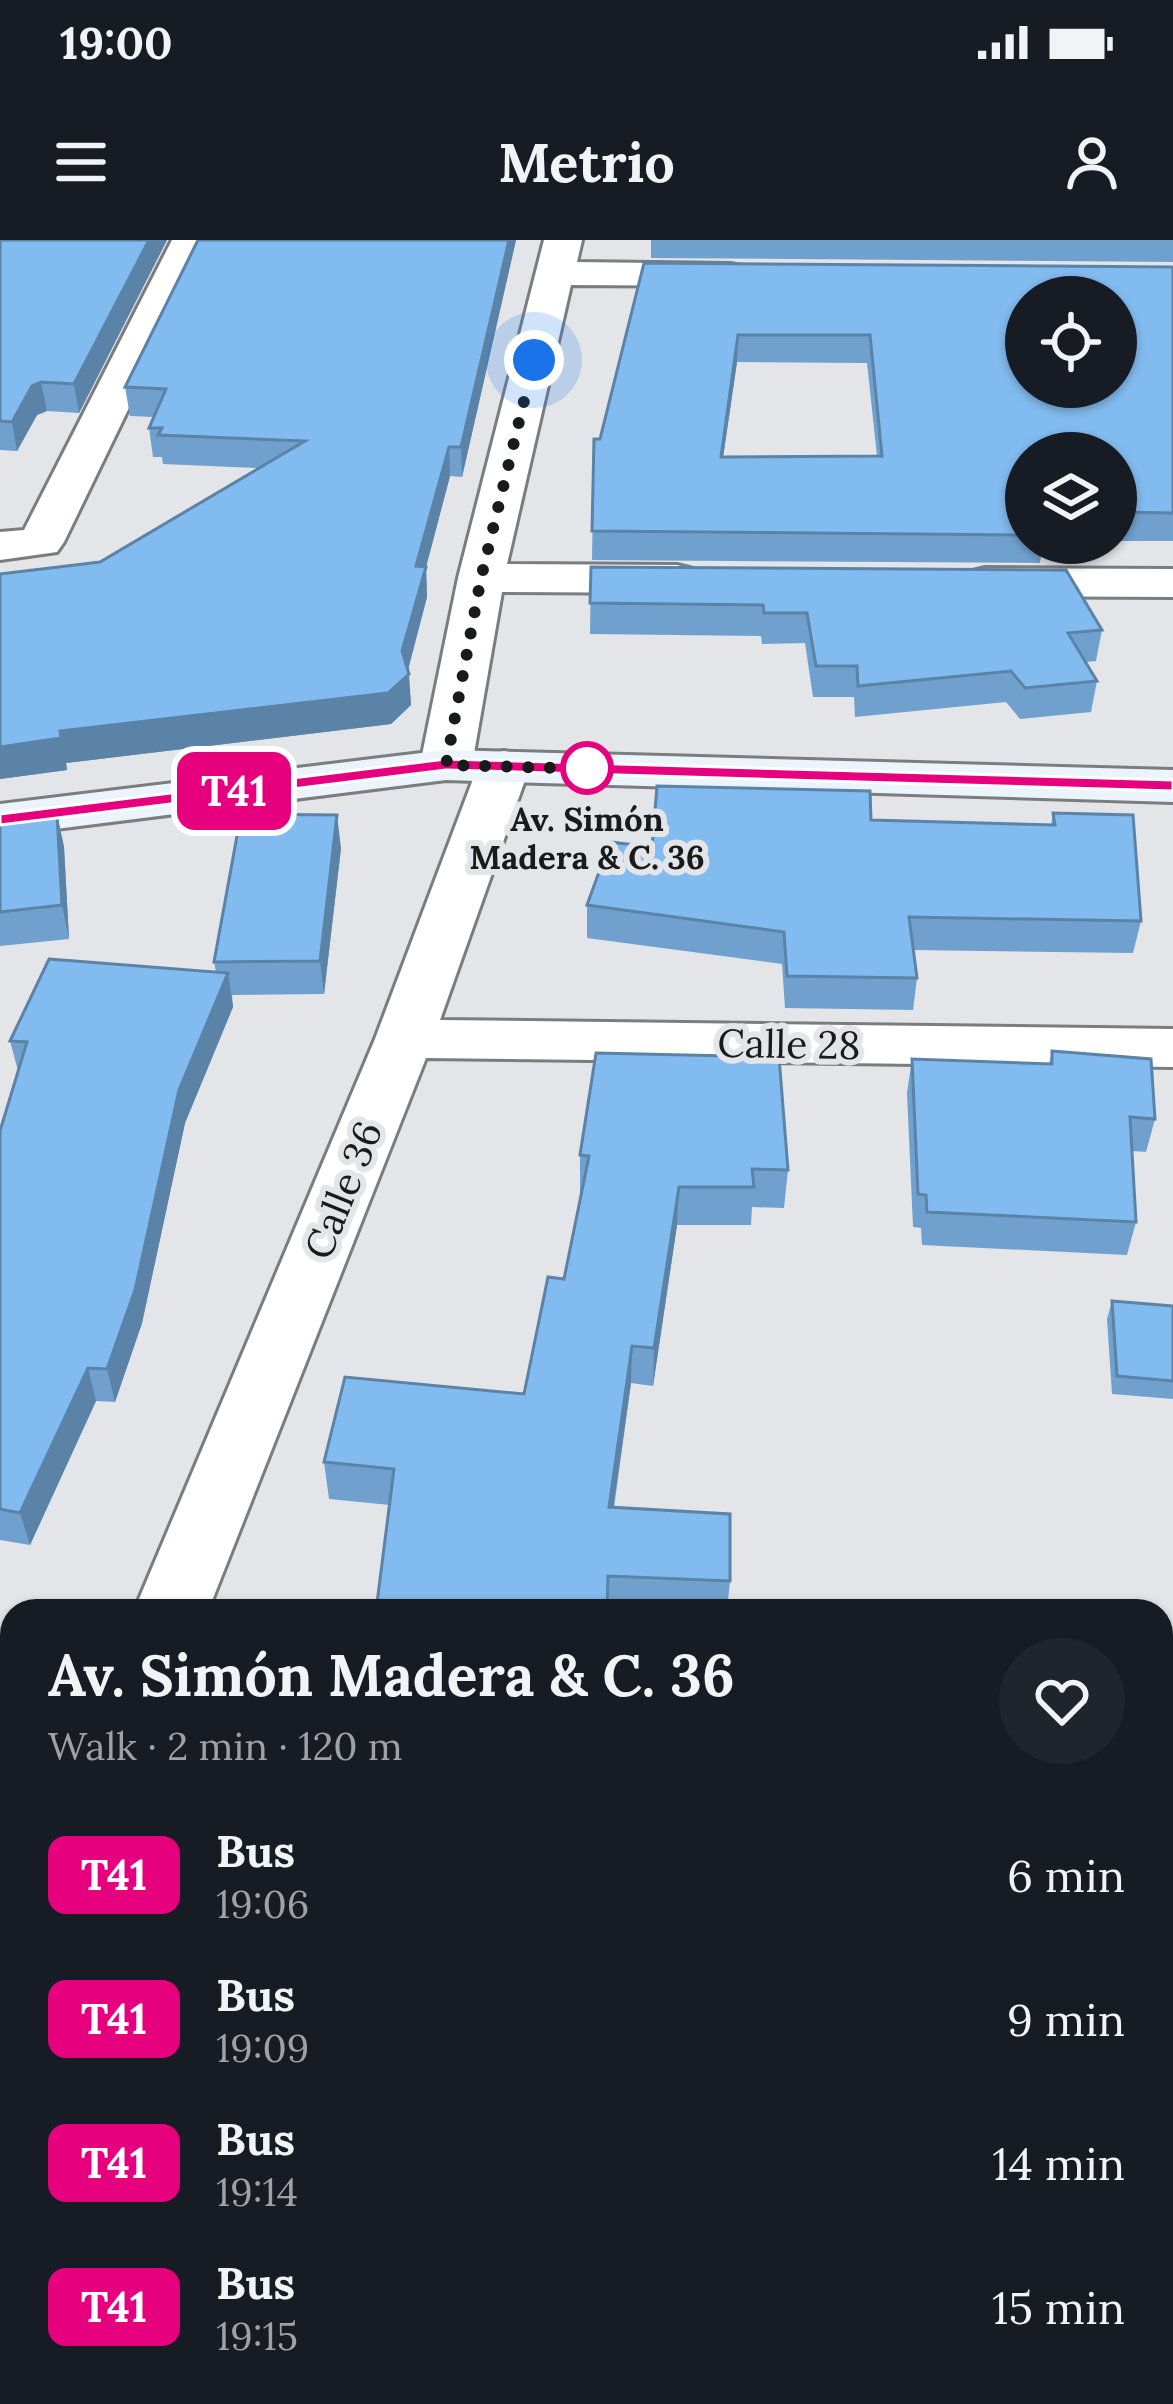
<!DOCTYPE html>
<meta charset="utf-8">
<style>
:root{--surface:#171b24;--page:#20242c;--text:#f1f3f6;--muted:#9ea1a6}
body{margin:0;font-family:Lora,serif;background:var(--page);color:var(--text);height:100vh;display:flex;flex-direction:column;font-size:45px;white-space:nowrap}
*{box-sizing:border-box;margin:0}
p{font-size:39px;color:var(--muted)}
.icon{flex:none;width:66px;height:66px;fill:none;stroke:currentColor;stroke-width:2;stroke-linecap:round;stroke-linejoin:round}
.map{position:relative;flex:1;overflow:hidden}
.drawer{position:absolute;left:0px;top:1359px;width:1173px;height:807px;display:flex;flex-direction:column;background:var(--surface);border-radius:36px 36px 0 0;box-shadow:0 3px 9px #0004}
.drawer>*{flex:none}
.badge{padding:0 24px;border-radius:18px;font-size:42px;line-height:78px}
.buttons{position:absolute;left:1005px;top:36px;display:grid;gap:24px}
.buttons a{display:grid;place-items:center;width:132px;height:132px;border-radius:50%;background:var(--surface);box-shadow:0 3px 9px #0004;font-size:60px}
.you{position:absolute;width:60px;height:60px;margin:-30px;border:9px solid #fff;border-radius:50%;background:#1a73e8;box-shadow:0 0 0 18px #1a73e833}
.map>.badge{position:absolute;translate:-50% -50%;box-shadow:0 0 0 6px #fff}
.round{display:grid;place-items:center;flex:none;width:126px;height:126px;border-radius:63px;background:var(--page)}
.headline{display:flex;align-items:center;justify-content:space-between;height:204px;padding:0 48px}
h1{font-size:57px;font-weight:700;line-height:90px}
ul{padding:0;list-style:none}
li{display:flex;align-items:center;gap:36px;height:144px;padding:0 48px}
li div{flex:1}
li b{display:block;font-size:45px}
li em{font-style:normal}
li .badge{min-width:132px;font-weight:700;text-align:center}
.status{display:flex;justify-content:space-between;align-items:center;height:84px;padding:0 60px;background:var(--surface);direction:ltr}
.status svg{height:33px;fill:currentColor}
header{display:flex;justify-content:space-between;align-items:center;height:156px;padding:0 48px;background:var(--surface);font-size:54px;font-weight:700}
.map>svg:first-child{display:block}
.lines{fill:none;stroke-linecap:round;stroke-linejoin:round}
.street-casing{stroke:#7a7c7e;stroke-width:6}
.secondary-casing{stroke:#7a7c7e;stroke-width:6}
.street{fill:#fff;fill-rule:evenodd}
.secondary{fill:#ebf3fb;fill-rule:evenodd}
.wall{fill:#70a1ce;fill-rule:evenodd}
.shaded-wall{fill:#5b83a7}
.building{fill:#82bbef;stroke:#5b83a7;stroke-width:3;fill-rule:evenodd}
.line{fill:#e6007e;stroke:#fff;stroke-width:3}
.walk{stroke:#191a1b;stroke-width:12;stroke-dasharray:0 21.6}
.stop-dot{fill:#fff;stroke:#e6007e;stroke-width:6}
.labels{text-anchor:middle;stroke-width:12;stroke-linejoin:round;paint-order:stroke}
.far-stop-label{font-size:33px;font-weight:bold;fill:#191a1b;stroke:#e3e5e8}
.street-label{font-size:39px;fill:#191a1b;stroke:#e3e5e8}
</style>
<div class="status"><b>19:00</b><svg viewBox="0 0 49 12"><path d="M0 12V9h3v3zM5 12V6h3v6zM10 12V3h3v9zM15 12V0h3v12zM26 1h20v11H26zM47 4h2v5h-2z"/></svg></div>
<header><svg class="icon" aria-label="menu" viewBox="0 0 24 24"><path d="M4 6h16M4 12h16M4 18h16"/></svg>Metrio<svg class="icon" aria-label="person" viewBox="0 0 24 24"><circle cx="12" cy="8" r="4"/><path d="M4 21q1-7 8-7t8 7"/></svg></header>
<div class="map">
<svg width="1173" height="2164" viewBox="0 0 1173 2164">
<rect width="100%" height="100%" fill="#e3e5e8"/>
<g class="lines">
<!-- street casing -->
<g class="street-casing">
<g id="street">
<path d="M172,0H210L64,302L57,312L0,320V292L24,290Z"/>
<path d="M544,0H582L577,22L731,24L744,27L750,35L744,43L731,46L571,45L507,324L677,325L693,329L700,339L693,349L677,353L502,352L472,525L464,536L446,540L428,536L420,525L458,338Z"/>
<path d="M985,328L1173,329V357L985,356L969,352L962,342L969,332Z"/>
<path d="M504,511L522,515L530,526L440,780L1173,789V827L426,818L208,1371H134L375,799L478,526L486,515Z"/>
<path d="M0,1467H12V1535L0,1533Z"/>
<path d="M12,1759V1871L0,1876V1764Z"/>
<rect x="1161" y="1836" width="12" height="86"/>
</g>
</g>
<!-- secondary casing -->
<g class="secondary-casing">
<path id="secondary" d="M446,510L1173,530V562L446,540L0,596V564Z"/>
</g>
<!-- street -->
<use href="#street" class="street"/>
<!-- secondary -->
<use href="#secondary" class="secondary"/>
</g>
<!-- wall -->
<g class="wall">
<path d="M0,0H167L79,173L47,171L37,175L17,211L0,210Z"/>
<path d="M198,0H516L462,237L450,236L426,327L427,357L408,430L411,465L391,484L66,523L67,530L0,539L100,322L259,228L163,224L162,217H153L149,188L154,177L130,176L125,147Z"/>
<path d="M651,0H1173V22L651,18Z"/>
<path d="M644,23L1173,27V301H1116V213H1026V303H1043L1040,323L592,320L594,199H600ZM737,122L867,123L877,216L723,217Z"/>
<path d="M591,327L1102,390L1096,421L1085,422L1097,441L1091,472L1020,479L1006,462L855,477L854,457H813L805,403L762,404L761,396L590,394Z"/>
<path d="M1053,573L1141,681L1133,713L914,710L917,738L913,770L785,768L782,724L587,698V665L652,607L1051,585Z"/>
<path d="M0,574H57L64,607L69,699L0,706Z"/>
<path d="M341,608L324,754L232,755L233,767L185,883L142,1083L115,1162L96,1161L30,1305L0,1300V891L18,831L10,801L216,732L214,722Z"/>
<path d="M1052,811L1155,879L1146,912L1132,911L1136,982L1127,1015L922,1005L921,988L913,987L907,853L912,819L1049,824Z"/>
<path d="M580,915L788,930L784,968L752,967L751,985H677L653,1146L631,1143L614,1268L730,1341L727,1371H376L390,1265L329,1259L324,1222L524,1154L564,1039L581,953H580Z"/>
<path d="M1112,1061L1173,1066V1159L1112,1154L1107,1079Z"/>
</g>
<!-- shaded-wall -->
<g class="shaded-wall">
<path d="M149,0H167L79,173L74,144Z"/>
<path d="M509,0H516L462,237L461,207Z"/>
<path d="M738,95L737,122L719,245L721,217Z"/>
<path d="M41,142L47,171L37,175L17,211L12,182L32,146Z"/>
<path d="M449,207L450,236L426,327L427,357L406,437L409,434L411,465L391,484L66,523L67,530L0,539V507L402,411L416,326Z"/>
<path d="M57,574L64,607L69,699L62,665Z"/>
<path d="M337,575L341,608L324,754L320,721Z"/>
<path d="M228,733L233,767L185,883L142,1083L115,1162L107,1129L179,850Z"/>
<path d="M679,947L677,985L653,1146L654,1108Z"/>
<path d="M632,1106L631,1143L608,1304L609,1267Z"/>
<path d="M88,1128L96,1161L30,1305L20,1273Z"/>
<path d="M433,2154H442L439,2164H431Z"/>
</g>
<!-- building -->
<g class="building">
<path d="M0,0H149L74,144L41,142L32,146L12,182L0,181Z"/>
<path d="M198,0H509L461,207H449L416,326L426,327L402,411L409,434L388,453L60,491L61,498L0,507V334L100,322L305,201L158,195L162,188H149L166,149L125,147Z"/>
<path d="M644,23L1173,27V273L1116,272V213H1026V295L592,291L594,199H600ZM1026,57H1116V147H1026ZM738,95H870L882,216L721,217Z"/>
<path d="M591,327L1066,330L1102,390L1068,393L1097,441L1025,448L1011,431L858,446L857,426H816L807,373H764L763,365L590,363Z"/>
<path d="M657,546L870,551L871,580L1055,585L1053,573L1133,575L1141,681L909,677L917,738L787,736L784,692L587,665L610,602L652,607Z"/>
<path d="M0,574H57L62,665L0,672Z"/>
<path d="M241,574L337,575L320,721L214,722Z"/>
<path d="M49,719L228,733L179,850L135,1050L107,1129L88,1128L20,1273L0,1269V891L27,802L10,801Z"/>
<path d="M1052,811L1151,819L1155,879L1130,877L1136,982L927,972L926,955L918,954L912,819L1052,824Z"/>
<path d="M596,813L779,817L788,930L752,929L754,947H679L654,1108L632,1106L609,1267L730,1274V1341L608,1336L607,1371H376L394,1229L324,1222L345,1137L524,1154L548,1037L564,1039L589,916L580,915Z"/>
<path d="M1112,1061L1173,1066V1141L1117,1136Z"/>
<path d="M12,2066V2100H4Z"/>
<path d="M28,2154H433L431,2164H25Z"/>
<rect x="664" y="2154" width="482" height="10"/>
</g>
<!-- line -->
<path class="line" d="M446,519L1173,540V551L446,530L0,585V574Z"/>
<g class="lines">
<!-- walk -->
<path class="walk" d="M534,120L481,338L446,525L599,529L587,528"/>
</g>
<!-- markers -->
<circle class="stop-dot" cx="587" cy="528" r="24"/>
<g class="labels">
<!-- far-stop labels -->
<g class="far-stop-label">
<text x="587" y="591">Av. Simón<tspan x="587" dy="38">Madera &amp; C. 36</tspan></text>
</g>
<!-- street labels -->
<g class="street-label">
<text transform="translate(789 804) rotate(1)" y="14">Calle 28</text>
<text transform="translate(343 950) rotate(-68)" y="14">Calle 36</text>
</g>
</g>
</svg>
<div class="buttons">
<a><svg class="icon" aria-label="locate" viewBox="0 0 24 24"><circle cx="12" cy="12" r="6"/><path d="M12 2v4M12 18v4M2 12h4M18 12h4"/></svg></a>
<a><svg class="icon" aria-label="layers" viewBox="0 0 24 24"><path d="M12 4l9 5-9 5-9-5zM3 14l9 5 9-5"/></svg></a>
</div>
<div class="you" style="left:534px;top:120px"></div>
<b class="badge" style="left:234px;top:551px;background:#e6007e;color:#fff">T41</b>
<section class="drawer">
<div class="headline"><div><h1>Av. Simón Madera &amp; C. 36</h1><p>Walk · 2 min · 120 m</p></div><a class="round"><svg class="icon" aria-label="heart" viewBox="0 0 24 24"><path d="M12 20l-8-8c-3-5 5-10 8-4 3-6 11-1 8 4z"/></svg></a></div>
<ul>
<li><span class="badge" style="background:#e6007e;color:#fff">T41</span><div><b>Bus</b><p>19:06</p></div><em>6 min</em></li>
<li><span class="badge" style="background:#e6007e;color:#fff">T41</span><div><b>Bus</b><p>19:09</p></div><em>9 min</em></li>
<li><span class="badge" style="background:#e6007e;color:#fff">T41</span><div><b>Bus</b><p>19:14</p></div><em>14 min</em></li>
<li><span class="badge" style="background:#e6007e;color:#fff">T41</span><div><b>Bus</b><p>19:15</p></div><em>15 min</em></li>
</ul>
</section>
</div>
